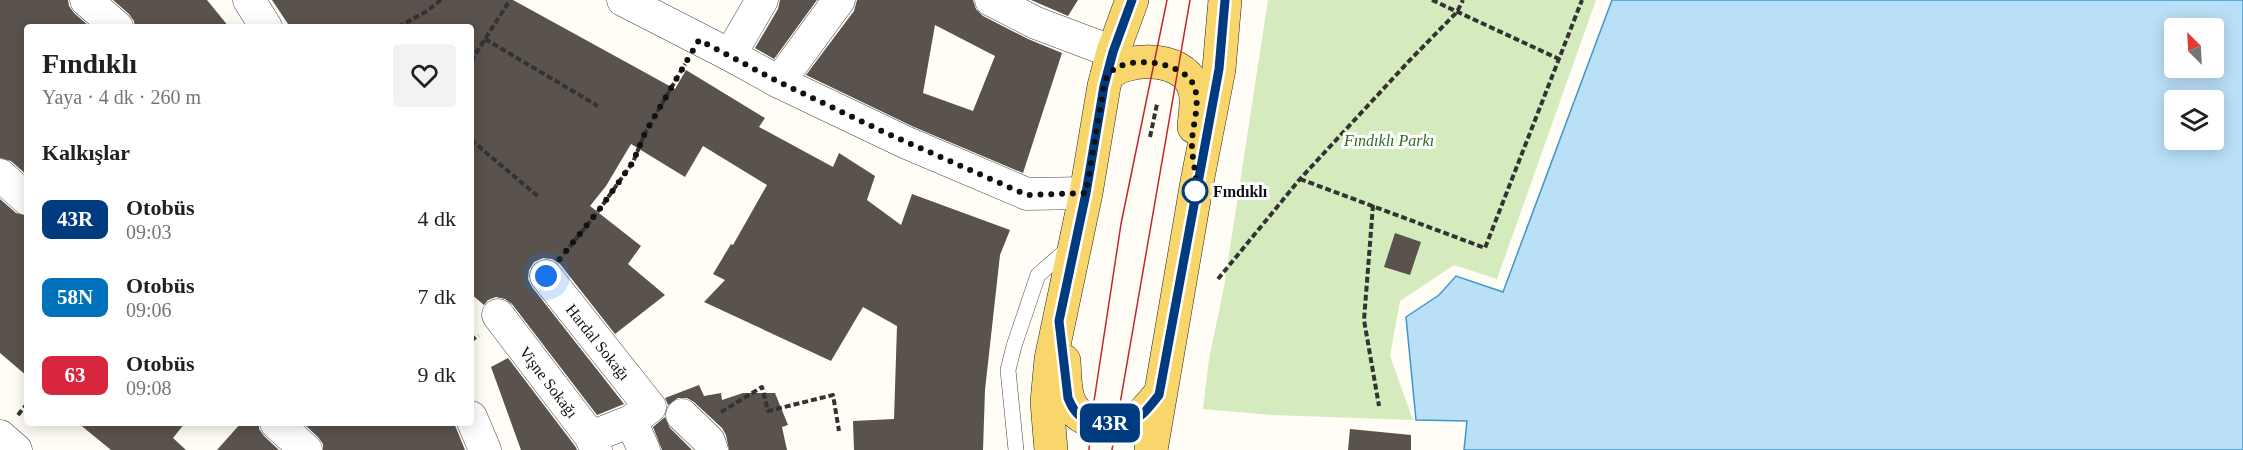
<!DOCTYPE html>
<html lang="tr">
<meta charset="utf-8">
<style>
:root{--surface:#fff;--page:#f2f2f2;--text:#202124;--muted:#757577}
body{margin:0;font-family:"Times New Roman",serif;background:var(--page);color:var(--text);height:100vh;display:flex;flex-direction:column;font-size:22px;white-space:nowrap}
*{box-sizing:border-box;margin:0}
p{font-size:20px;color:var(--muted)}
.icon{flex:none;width:33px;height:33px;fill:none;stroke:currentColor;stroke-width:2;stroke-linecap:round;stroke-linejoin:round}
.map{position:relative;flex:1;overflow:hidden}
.drawer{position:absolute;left:24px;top:24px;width:450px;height:402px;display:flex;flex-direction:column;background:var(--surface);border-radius:6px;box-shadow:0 3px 15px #0003}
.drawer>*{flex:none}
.badge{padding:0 12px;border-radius:9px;font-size:21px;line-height:39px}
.needle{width:39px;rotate:336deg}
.fabs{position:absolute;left:2164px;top:18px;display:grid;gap:12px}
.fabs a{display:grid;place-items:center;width:60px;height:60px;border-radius:6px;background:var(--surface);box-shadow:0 3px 15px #0003;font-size:30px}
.you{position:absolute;width:30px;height:30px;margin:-15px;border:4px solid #fff;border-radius:50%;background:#1a73e8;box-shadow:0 0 0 9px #1a73e833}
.map>.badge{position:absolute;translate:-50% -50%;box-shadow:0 0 0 3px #fff}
h2{padding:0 18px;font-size:22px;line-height:54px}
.round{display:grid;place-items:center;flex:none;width:63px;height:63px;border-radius:6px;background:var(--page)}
.head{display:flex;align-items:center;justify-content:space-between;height:102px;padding:0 18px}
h1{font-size:28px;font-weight:700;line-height:45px}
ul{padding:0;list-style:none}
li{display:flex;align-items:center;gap:18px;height:78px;padding:0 18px}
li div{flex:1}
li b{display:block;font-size:22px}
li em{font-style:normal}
li .badge{min-width:66px;font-weight:700;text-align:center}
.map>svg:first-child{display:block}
.green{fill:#d5ebbd}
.water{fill:#b9e0f7;stroke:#3f96cf;stroke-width:1.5;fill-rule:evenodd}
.building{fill:#5a524d;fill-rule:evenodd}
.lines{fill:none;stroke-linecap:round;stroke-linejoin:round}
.lane-casing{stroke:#444;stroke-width:16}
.street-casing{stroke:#444;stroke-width:33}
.primary-casing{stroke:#222;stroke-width:34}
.path{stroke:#333;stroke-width:4;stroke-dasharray:6 3;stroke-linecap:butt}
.lane{stroke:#fff;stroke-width:15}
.street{stroke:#fff;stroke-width:32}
.primary{stroke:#f9d66b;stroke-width:33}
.tram{stroke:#c4262e;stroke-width:1.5}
.line-casing{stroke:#fff;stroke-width:14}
.line{stroke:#003b80;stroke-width:9}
.walk{stroke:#111;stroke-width:6;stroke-dasharray:0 10.8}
.stop-dot{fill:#fff;stroke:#003b80;stroke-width:3}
.labels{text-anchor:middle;stroke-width:6;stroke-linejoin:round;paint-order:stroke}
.park-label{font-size:16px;font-style:italic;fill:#2f6b1f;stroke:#fff}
.stop-label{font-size:16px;font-weight:bold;fill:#111;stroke:#fff;text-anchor:start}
.street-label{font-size:16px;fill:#111;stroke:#fff}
</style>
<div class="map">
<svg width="2243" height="450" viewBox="0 0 2243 450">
<rect width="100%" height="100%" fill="#fffdf5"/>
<!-- green -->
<path class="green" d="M1268,0H1596L1497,279L1454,265L1400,301L1390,356L1413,420L1273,415L1203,409L1209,359L1224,287Z"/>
<!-- water -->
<path class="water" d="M1612,0H2243V450H1464L1467,421L1416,420L1406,317L1439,295L1456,276L1503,292ZM2175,28H2214V68H2175ZM2175,100H2214V140H2175Z"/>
<!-- building -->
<g class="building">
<path d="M0,0H68L69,6L74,13L90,27H27V175L11,161L0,158Z"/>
<path d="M113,0H207L229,27H135L134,21L129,14Z"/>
<path d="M272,0H513L675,89L686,70L765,118L759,127L833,167L839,153L875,176L867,200L901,225L912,194L1010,230L1000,255L985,390L983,450H854L853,421L894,419L897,326L863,307L831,361L704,302L725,280L713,274L731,244L733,245L767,185L703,146L685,177L631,144L606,186L590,206L641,246L628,264L665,295L615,334L560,264L552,259L543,258L534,262L529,270L528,279L532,287L624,404L597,415L512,304L505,299L496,297L488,300L484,305L471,294V27H290Z"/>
<path d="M780,0H817L774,59L755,48L778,9Z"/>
<path d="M857,0H973L976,9L983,16L1028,39L1062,53L1023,173L914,127L806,75L854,11ZM935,25L995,56L973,111L923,93Z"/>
<path d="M1031,0H1078L1068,16Z"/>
<path d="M0,199L16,213L27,216V376L0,353Z"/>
<path d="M1395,233L1421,242L1410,275L1384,267Z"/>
<path d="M508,358L575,446L577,450H521L491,367Z"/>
<path d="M699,385L704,396L721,393L722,400L743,393H775L788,425L782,427L787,450H729L726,435L722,428L694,402L687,398H678L668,405L665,398Z"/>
<path d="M665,417L670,428L692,450H662L653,427Z"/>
<path d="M78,423H185L173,438L186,450H111Z"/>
<path d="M241,423H259V429L264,436L279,450H217Z"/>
<path d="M303,423H454L465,450H323V444L318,437Z"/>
<path d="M1350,429L1411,435V450H1348Z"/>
</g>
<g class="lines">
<!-- lane casing -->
<g class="lane-casing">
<path id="lane" d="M1016,450L1008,370L1014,346L1038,275L1069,248"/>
</g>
<!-- street casing -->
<g class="street-casing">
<g id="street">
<path d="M86,0L117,27"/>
<path d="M249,0L266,27"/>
<path d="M623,0L730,55L779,82L907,143L1027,194L1086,193"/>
<path d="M991,0L1036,23L1113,52"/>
<path d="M730,55L762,0"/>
<path d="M779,82L839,0"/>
<path d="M0,175L27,199"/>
<path id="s1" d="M546,276L650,407L631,421L591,437"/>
<path id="s2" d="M498,315L591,437L596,450"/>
<path d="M682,415L709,441L712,450"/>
<path d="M471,417L485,450"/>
<path d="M631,421L644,450"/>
<path d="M276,423L306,450"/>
<path d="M0,436L16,450"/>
</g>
</g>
<!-- primary casing -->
<g class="primary-casing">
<g id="primary">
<path d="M1107,75C1128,56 1181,56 1193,85C1199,98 1195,113 1194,127"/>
<path d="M1064,361C1065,375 1064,395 1072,407C1084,426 1123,430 1140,416C1147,410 1153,402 1159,395"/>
<path d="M1051,450L1047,402L1051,359L1086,193L1104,86L1113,52L1132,0"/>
<path d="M1151,450L1197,182L1219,69L1225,0"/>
</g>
</g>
<!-- path -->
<g class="path">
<path d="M1432,0L1559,59"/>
<path d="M398,27L427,11L441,0"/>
<path d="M485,39L598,106"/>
<path d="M471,61L510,0"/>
<path d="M1150,137L1157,104"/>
<path d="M471,140L540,198"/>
<path d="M1300,179L1485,248L1582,0"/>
<path d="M1373,205L1364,320L1379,406"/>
<path d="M564,254L599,210L633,162L645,133L685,64"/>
<path d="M1218,279L1300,179L1410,60L1457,12L1463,0"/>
<path d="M471,341L478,335"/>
<path d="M721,412L762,387L768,411L833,395L839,431"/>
<path d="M18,415L27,404"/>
</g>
<!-- lane -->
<use href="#lane" class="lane"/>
<!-- street -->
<use href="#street" class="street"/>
<!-- primary -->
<use href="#primary" class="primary"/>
<!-- tram -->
<g class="tram">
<path d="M1089,450L1091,421L1121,224L1167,0"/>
<path d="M1112,450L1190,0"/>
</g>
</g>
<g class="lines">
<!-- line casing -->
<g class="line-casing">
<path id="line" d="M1132,0L1113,52L1104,86L1086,193L1059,321L1068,398C1071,405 1074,412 1081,417C1096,426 1126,427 1140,416C1147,411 1153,402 1159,395L1219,69L1225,0"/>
</g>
<!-- line -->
<use href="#line" class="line"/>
<!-- walk -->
<path class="walk" d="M546,276L599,210L633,162L645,133L699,40L779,82L886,133L1027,195L1086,193L1104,86C1105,82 1106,77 1109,74C1125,54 1179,61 1192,82C1202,99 1193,122 1192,141C1191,158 1198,174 1195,191"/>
</g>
<!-- markers -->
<circle class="stop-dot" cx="1195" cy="191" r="12"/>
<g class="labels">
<!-- park labels -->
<g class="park-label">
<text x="1389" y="146">Fındıklı Parkı</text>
</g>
<!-- stop labels -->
<g class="stop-label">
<text x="1213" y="197">Fındıklı</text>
</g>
<!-- street labels -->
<g class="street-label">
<text dy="6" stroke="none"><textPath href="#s1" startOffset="84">Hardal Sokağı</textPath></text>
<text dy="6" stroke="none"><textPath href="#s2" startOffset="84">Vişne Sokağı</textPath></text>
</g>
</g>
</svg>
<div class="fabs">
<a><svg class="needle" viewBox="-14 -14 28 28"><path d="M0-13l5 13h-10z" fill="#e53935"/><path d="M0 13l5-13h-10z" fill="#757577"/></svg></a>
<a><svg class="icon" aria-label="layers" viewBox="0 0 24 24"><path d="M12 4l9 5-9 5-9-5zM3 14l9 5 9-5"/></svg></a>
</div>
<div class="you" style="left:546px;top:276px"></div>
<b class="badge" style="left:1110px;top:423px;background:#003b80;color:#fff">43R</b>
<section class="drawer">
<div class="head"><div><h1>Fındıklı</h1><p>Yaya · 4 dk · 260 m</p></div><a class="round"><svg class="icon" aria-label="heart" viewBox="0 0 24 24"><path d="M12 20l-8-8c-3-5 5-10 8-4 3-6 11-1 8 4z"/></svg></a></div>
<h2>Kalkışlar</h2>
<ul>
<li><span class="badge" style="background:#003b80;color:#fff">43R</span><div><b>Otobüs</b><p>09:03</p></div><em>4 dk</em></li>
<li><span class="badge" style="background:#0072bc;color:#fff">58N</span><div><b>Otobüs</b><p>09:06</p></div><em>7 dk</em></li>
<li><span class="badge" style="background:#d7263d;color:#fff">63</span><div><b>Otobüs</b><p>09:08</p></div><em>9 dk</em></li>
</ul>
</section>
</div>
